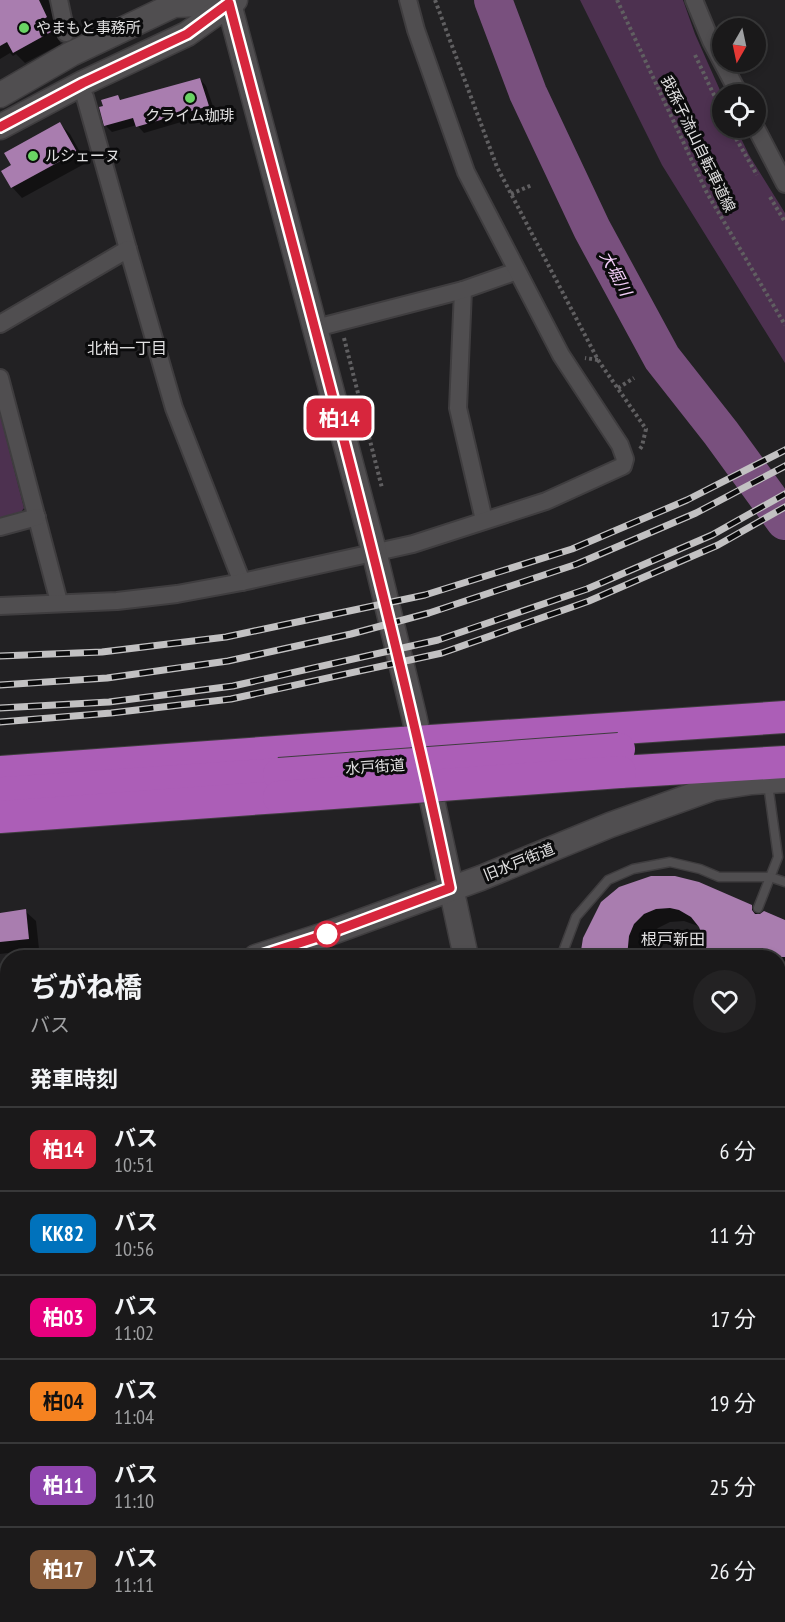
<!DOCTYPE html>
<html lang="ja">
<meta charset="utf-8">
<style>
:root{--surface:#1a191a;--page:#232223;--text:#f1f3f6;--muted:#9fa0a2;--line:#383839}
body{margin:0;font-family:"PT Sans Narrow","Noto Sans JP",sans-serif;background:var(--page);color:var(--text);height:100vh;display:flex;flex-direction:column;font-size:22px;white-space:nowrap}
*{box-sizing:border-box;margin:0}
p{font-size:20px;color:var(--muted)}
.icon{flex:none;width:33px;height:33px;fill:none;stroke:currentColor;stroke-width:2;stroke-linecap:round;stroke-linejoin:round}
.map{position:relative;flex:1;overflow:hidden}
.side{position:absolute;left:0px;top:950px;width:786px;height:674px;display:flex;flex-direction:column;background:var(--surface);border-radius:24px 24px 0 0;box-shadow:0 3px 9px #0003,0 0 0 2px var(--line)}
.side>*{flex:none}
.badge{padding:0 12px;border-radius:9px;font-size:21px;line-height:39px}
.needle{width:39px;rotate:189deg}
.fabs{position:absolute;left:712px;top:18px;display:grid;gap:12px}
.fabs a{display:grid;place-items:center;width:54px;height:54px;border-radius:50%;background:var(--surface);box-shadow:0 3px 9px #0003,0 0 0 2px var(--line);font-size:30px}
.map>.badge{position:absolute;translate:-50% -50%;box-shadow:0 0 0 3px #fff}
h2{padding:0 30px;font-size:22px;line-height:54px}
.round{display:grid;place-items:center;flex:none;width:63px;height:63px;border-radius:32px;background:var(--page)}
.head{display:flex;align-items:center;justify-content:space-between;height:102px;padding:0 30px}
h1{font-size:28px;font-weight:700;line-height:45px}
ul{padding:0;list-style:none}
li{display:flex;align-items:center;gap:18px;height:84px;padding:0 30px;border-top:2px solid var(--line)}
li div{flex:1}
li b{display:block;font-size:22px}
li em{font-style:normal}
li .badge{min-width:66px;font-weight:700;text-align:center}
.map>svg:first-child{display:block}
.green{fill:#4d3150}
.shadow{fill:#0007}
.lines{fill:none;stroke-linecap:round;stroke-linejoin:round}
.river{stroke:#79507e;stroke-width:38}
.building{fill:#a97daf}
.lane-casing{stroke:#3f3d3f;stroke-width:11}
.street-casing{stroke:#3f3d3f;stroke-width:20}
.secondary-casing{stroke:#3f3d3f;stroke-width:27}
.highway-casing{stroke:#3f3d3f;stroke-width:34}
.path{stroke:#605f61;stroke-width:4;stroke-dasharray:3 3;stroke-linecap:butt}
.lane{stroke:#504e50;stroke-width:8}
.street{stroke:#504e50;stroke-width:16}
.secondary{stroke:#504e50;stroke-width:24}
.highway{stroke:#ac5eb7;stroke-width:32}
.rail-casing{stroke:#c2c1c2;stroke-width:7}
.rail{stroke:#0b0b0c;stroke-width:4.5;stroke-dasharray:14;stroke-linecap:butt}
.highway-bridge-casing{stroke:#3f3d3f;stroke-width:34;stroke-linecap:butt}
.highway-bridge{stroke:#ac5eb7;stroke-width:32}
.line-casing{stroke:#fff;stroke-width:14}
.line{stroke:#d7263d;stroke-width:9}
.poi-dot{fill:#6ad364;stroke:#0b0b0c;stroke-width:2}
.stop-dot{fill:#fff;stroke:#d7263d;stroke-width:3}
.labels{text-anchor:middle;stroke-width:6;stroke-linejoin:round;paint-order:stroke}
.poi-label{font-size:15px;fill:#e1e0e1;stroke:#0b0b0c;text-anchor:start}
.street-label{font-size:15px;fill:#e1e0e1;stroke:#0b0b0c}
.water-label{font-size:16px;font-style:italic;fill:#f4cef9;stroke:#0b0b0c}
.neighbourhood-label{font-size:16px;fill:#e1e0e1;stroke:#0b0b0c}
</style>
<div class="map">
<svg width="785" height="1622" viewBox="0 0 785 1622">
<rect width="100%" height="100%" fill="#222123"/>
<!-- green -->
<g class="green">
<path d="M580,0H683L695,34L723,97V128H736L749,155L785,213V363L662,165Z"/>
<path d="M0,414L24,508L18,516L0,521Z"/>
</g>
<!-- shadow -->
<g class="shadow">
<path d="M0,0H48L59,19L54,22L57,28L54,31L61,44L25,63L16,54L13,56L10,53L0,59Z"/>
<path d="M200,79L206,86L215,112L144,133L137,125L112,132L106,126L101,108L117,96L122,101Z"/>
<path d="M60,124L70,134L86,163L22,198L12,187L13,166Z"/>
<path d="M602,903L751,907L760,916L785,922V1313L778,1310V957H704L705,939L701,927L684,921L670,922L658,928L648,938L642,950V957H581Z"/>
<path d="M25,911L36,921L39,949L0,954V914Z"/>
</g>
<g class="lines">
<!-- river -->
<path class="river" d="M493,0L528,93L592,229L662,358L721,433L785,521"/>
</g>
<!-- building -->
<g class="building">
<path d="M0,0H39L47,17L44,19L51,32L13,53L7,42L0,46Z"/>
<path d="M200,78L209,106L136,127L133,118L104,126L99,107L103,106L101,100L118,95L120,100Z"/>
<path d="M60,122L77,152L11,188L1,171L11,165L4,153Z"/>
<path d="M651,876H675L699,882L752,905V910L755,914H760L764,911L785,920V957H704V940L699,927L691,917L679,910L670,908L656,909L644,914L634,924L629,936L627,957H580L583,938L601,902L619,887Z"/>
<path d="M26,909L29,939L0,942V913Z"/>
</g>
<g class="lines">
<!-- lane casing -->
<g class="lane-casing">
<g id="lane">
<path d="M756,44H758"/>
<path d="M758,908L778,857L768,784"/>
<path d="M561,957L576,917L608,880L633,869L670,862L700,869L719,877H770L785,882"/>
<path d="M0,1207L8,1205"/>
<path d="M778,1369L785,1372"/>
<path d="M0,1496L8,1493"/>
<path d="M778,1553L785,1549"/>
<path d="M347,1616L349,1622"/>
</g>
</g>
<!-- street casing -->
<g class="street-casing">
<g id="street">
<path d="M59,0L66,33"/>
<path d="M694,0L711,41L739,94"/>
<path d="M85,97L128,249"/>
<path d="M756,128L785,184"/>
<path d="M463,290L458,408L484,520"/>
<path d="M0,324L128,249L174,408L242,582"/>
<path d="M316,328L463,290L517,271"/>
<path d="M0,378L59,602"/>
<path d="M0,527L37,517"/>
<path d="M0,606L117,601L177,594L242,582L413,544L546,501L623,466L625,459L620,445L561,355L466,172L416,30L408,0"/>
<path d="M778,1599L785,1595"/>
<path d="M764,1616L769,1622"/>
<path d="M744,1622L754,1616"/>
</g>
</g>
<!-- secondary casing -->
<g class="secondary-casing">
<g id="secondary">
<path d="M228,0L374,551L414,716L466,957"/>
<path d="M0,95L71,54L174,5L229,3"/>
<path d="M0,127L83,83L187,34L235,0"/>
<path d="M256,957L324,935L481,878L610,825L713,788L752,782L785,780"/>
<path d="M0,1018L8,1016"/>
<path d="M615,1616L616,1622"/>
</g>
</g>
<!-- highway casing -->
<g class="highway-casing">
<g id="highway">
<path d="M0,772L387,744L785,717"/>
<path d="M620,772L785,762"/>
<path d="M4,793L279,774"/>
<path d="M0,817L279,797"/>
</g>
</g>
<!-- path -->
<g class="path">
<path d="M435,0L497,167L598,360L585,358"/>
<path d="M617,0L707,193L785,325"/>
<path d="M695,55L723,114"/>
<path d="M730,128L757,175"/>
<path d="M511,194L532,185"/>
<path d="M770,197L785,222"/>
<path d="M344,338L382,488"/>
<path d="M598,360L646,429L642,446L640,449"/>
<path d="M618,388L634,378"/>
</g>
<!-- lane -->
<use href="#lane" class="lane"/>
<!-- street -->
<use href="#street" class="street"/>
<!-- secondary -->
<use href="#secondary" class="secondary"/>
<!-- highway -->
<use href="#highway" class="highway"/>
<!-- rail casing -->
<g class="rail-casing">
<g id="rail">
<path d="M0,656L102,652L226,637L425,595L572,549L687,500L785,450"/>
<path d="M0,685L107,678L228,661L351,634L429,613L577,564L696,513L785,466"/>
<path d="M0,708L109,702L233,686L438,640L587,589L712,535L785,494"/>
<path d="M0,722L111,713L231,699L442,653L589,601L718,545L785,507"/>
</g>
</g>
<!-- rail -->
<use href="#rail" class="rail"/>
<!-- highway-bridge casing -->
<g class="highway-bridge-casing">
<g id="highway-bridge">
<path d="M279,774L619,749"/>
<path d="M279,797L620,772"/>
</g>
</g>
<!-- highway-bridge -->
<use href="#highway-bridge" class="highway-bridge"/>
</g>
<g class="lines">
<!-- line casing -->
<g class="line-casing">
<path id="line" d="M0,127L83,83L187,34L229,3C306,298 388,590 450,888L324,935L256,957"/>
</g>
<!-- line -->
<use href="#line" class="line"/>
</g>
<!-- markers -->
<g class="poi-dot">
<circle cx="24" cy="28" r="6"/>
<circle cx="190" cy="98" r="6"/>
<circle cx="33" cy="156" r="6"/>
</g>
<circle class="stop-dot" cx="327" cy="934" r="12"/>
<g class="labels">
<!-- poi labels -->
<g class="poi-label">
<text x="36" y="33">やまもと事務所</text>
<text x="190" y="121" text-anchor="middle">クライム珈琲</text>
<text x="45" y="161">ルシェーヌ</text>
</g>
<!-- street labels -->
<g class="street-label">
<text transform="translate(698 144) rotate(64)" y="5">我孫子流山自転車道線</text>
<text transform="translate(375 767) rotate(-4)" y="5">水戸街道</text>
<text transform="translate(519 862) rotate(-22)" y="5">旧水戸街道</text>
</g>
<!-- water labels -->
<g class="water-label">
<text transform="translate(616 273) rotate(62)" y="6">大堀川</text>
</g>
<!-- neighbourhood labels -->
<g class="neighbourhood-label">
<text x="127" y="354">北柏一丁目</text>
<text x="673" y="945">根戸新田</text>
</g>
</g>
</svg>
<div class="fabs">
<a><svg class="needle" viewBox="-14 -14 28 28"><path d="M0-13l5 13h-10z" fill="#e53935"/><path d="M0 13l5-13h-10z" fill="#9fa0a2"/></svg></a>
<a><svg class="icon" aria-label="locate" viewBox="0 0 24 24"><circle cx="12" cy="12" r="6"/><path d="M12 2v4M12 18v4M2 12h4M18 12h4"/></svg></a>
</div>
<b class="badge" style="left:339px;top:418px;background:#d7263d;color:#fff">柏14</b>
<section class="side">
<div class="head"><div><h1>ぢがね橋</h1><p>バス</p></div><a class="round"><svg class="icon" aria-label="heart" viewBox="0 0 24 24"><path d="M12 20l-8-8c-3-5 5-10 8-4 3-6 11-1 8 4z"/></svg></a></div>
<h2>発車時刻</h2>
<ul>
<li><span class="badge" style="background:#d7263d;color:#fff">柏14</span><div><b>バス</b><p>10:51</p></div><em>6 分</em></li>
<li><span class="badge" style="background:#0072bc;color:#fff">KK82</span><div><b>バス</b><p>10:56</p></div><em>11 分</em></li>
<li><span class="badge" style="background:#e6007e;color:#fff">柏03</span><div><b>バス</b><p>11:02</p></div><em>17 分</em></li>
<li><span class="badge" style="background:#f58220;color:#111">柏04</span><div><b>バス</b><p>11:04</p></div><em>19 分</em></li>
<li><span class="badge" style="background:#8e44ad;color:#fff">柏11</span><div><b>バス</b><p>11:10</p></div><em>25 分</em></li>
<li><span class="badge" style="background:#8b5e3c;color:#fff">柏17</span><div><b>バス</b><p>11:11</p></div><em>26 分</em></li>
</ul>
</section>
</div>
